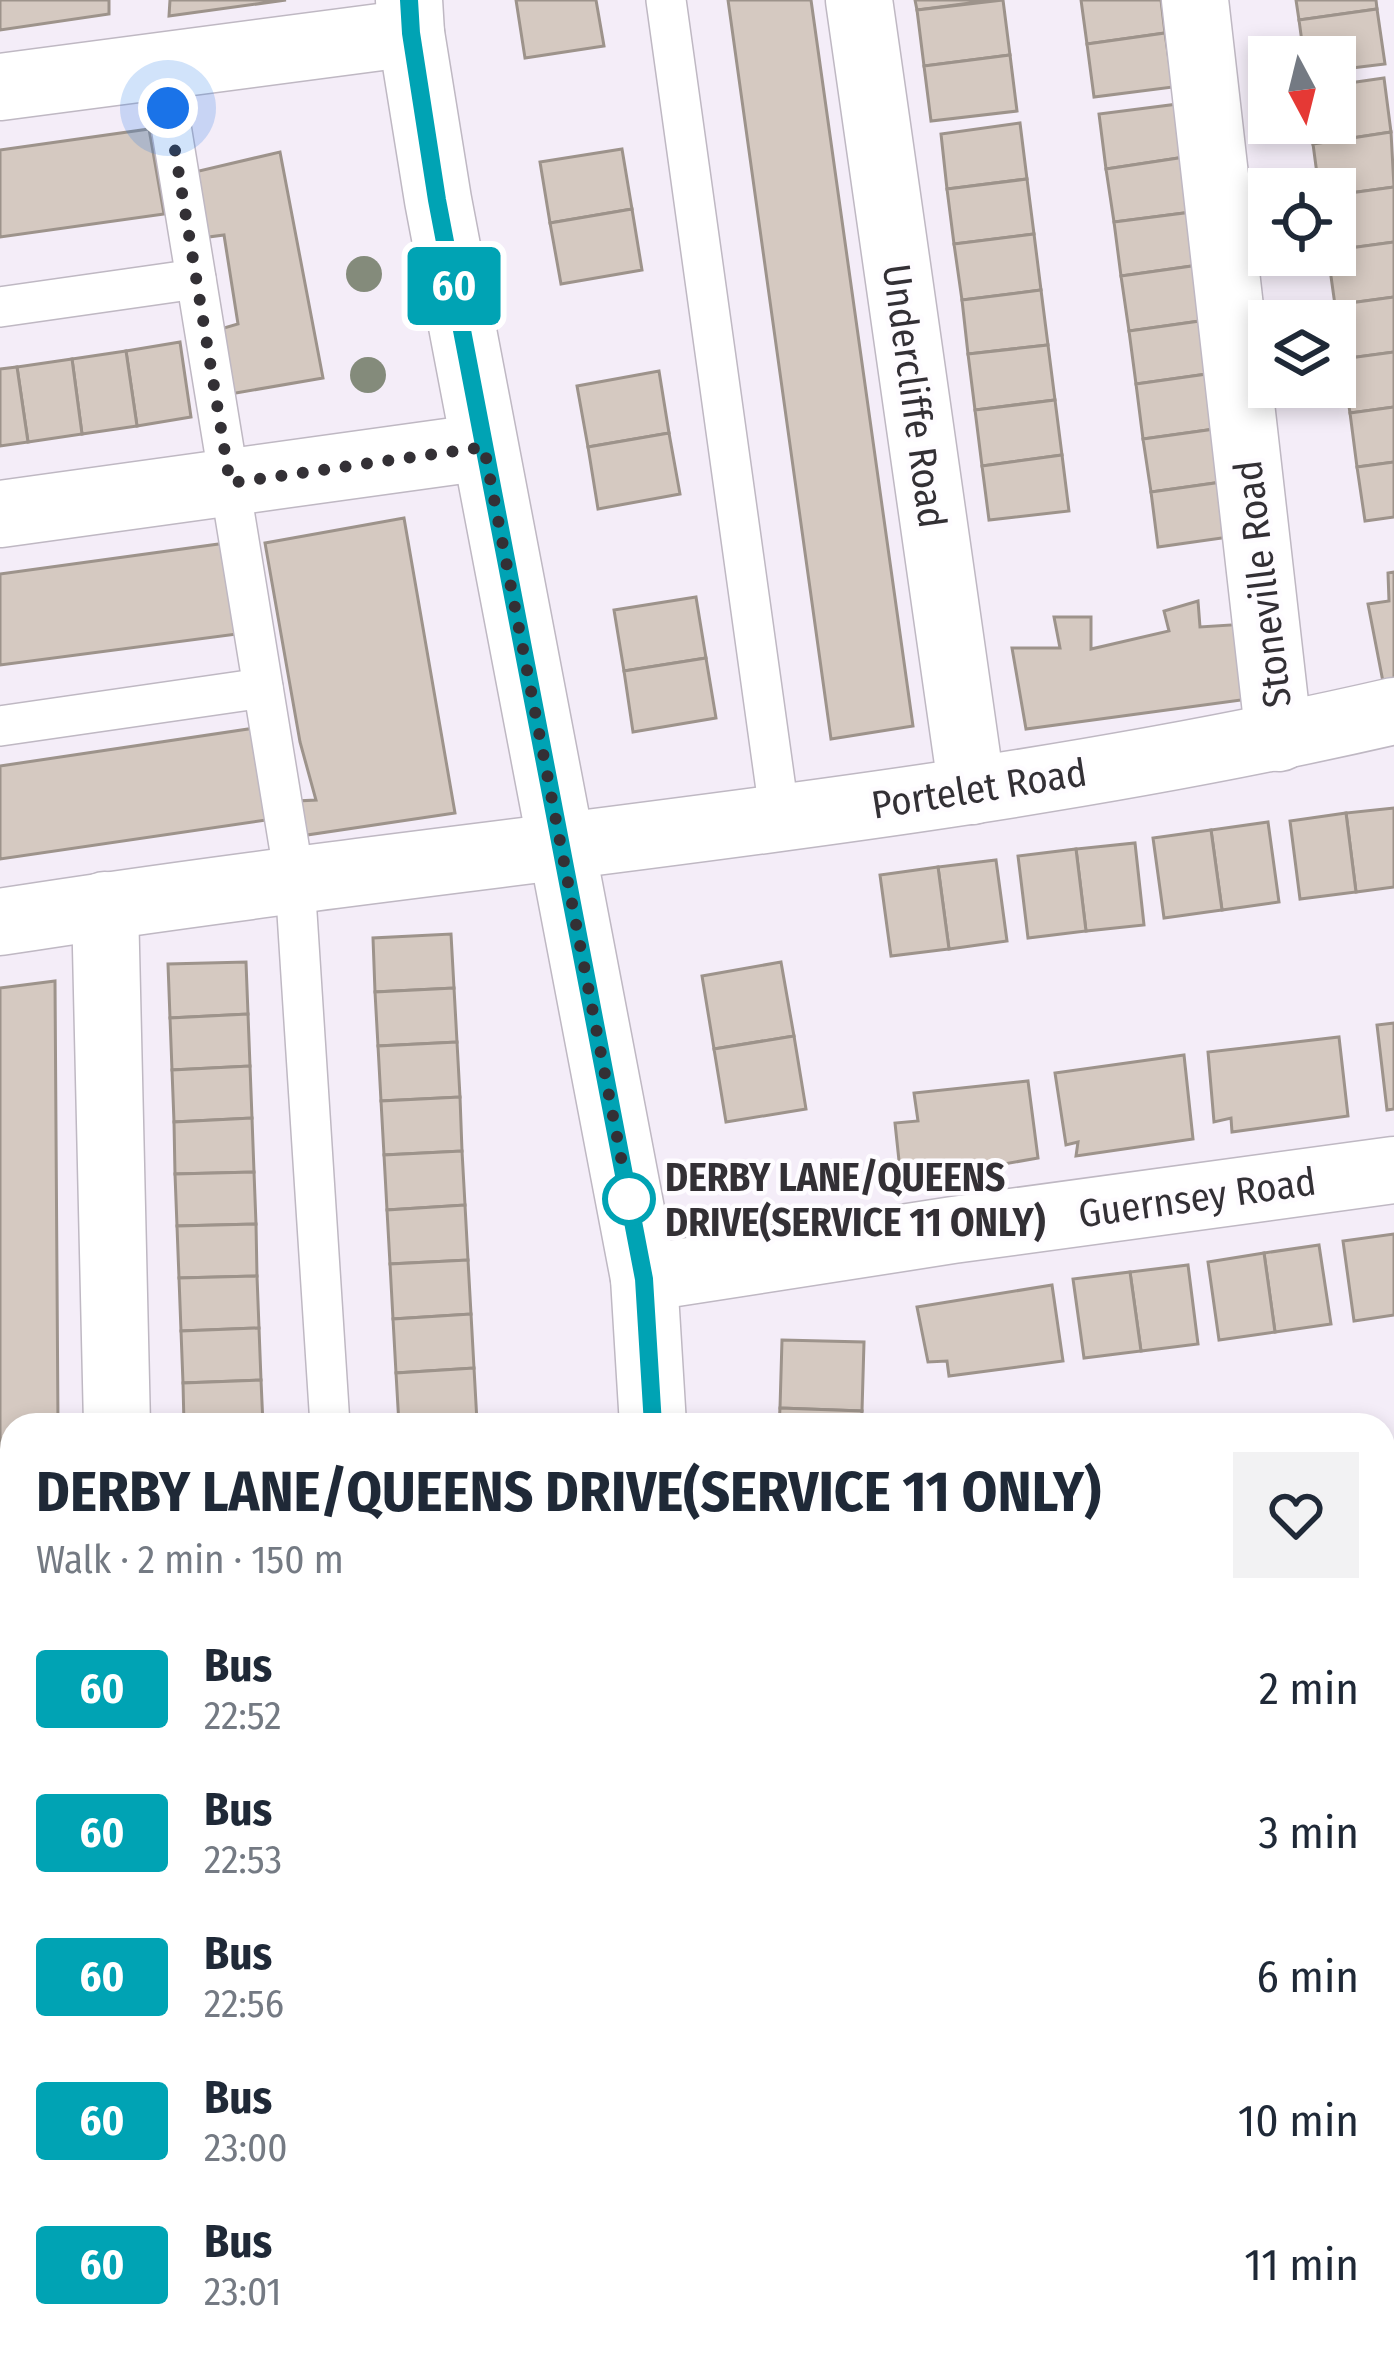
<!DOCTYPE html>
<meta charset="utf-8">
<style>
:root{--surface:#fff;--page:#f2f2f3;--text:#1f2937;--muted:#747a83}
body{margin:0;font-family:"Fira Sans Condensed",sans-serif;background:var(--page);color:var(--text);height:100vh;display:flex;flex-direction:column;font-size:45px;white-space:nowrap}
*{box-sizing:border-box;margin:0}
p{font-size:39px;color:var(--muted)}
.icon{flex:none;width:66px;height:66px;fill:none;stroke:currentColor;stroke-width:2;stroke-linecap:round;stroke-linejoin:round}
.map{position:relative;flex:1;overflow:hidden}
.side{position:absolute;left:0px;top:1413px;width:1395px;height:951px;display:flex;flex-direction:column;background:var(--surface);border-radius:36px 36px 0 0;box-shadow:0 6px 18px #0003}
.side>*{flex:none}
.badge{padding:0 24px;border-radius:9px;font-size:42px;line-height:78px}
.needle{width:78px;rotate:173deg}
.controls{position:absolute;left:1248px;top:36px;display:grid;gap:24px}
.controls a{display:grid;place-items:center;width:108px;height:108px;border-radius:0px;background:var(--surface);box-shadow:0 6px 18px #0003;font-size:60px}
.you{position:absolute;width:60px;height:60px;margin:-30px;border:9px solid #fff;border-radius:50%;background:#1a73e8;box-shadow:0 0 0 18px #1a73e833}
.map>.badge{position:absolute;translate:-50% -50%;box-shadow:0 0 0 6px #fff}
.round{display:grid;place-items:center;flex:none;width:126px;height:126px;border-radius:0px;background:var(--page)}
.overview{display:flex;align-items:center;justify-content:space-between;height:204px;padding:0 36px}
h1{font-size:57px;font-weight:700;line-height:90px}
ul{padding:0;list-style:none}
li{display:flex;align-items:center;gap:36px;height:144px;padding:0 36px}
li div{flex:1}
li b{display:block;font-size:45px}
li em{font-style:normal}
li .badge{min-width:132px;font-weight:700;text-align:center}
.map>svg:first-child{display:block}
.green{fill:#badc9b}
.building{fill:#d5c9c1;stroke:#9d938b;stroke-width:3}
.lines{fill:none;stroke-linecap:round;stroke-linejoin:round}
.service-casing{stroke:#bfb8c3;stroke-width:42}
.minor-casing{stroke:#bfb8c3;stroke-width:69}
.tertiary-casing{stroke:#bfb8c3;stroke-width:69}
.trunk-casing{stroke:#bfb8c3;stroke-width:69}
.service{stroke:#fff;stroke-width:39}
.minor{stroke:#fff;stroke-width:66}
.tertiary{stroke:#fff;stroke-width:66}
.trunk{stroke:#fff;stroke-width:66}
.tree{fill:#848b7b}
.line-casing{stroke:#fff;stroke-width:27}
.line{stroke:#00a3b4;stroke-width:18}
.walk{stroke:#333035;stroke-width:12;stroke-dasharray:0 21.6}
.stop-dot{fill:#fff;stroke:#00a3b4;stroke-width:6}
.labels{text-anchor:middle;stroke-width:9;stroke-linejoin:round;paint-order:stroke}
.street-label{font-size:39px;fill:#333035;stroke:#fefcff}
.stop-label{font-size:39px;font-weight:bold;fill:#333035;stroke:#fefcff;text-anchor:start}
</style>
<div class="map">
<svg width="1394" height="2363" viewBox="0 0 1394 2363">
<rect width="100%" height="100%" fill="#f4edf8"/>
<!-- green -->
<path class="green" d="M0,2114L12,2117V2196L0,2193Z"/>
<!-- building -->
<g class="building">
<path d="M0,0H109V14L0,30Z"/>
<path d="M170,0H286L169,16Z"/>
<path d="M516,0H596L604,46L525,58Z"/>
<path d="M728,0H811L913,726L831,739Z"/>
<path d="M915,0H993L917,10Z"/>
<path d="M1003,0L1010,55L924,66L917,10Z"/>
<path d="M1081,0H1161L1165,33L1087,44Z"/>
<path d="M1296,0H1376L1377,9L1299,20Z"/>
<path d="M1377,9L1385,64L1335,70V57H1304L1299,20Z"/>
<path d="M1165,33L1173,87L1094,97L1087,44Z"/>
<path d="M1010,55L1017,111L931,121L924,66Z"/>
<path d="M1384,78L1391,132L1313,144L1310,123H1335V85Z"/>
<path d="M1178,104L1185,157L1106,169L1099,114Z"/>
<path d="M1020,123L1027,179L947,189L941,134Z"/>
<path d="M149,129L164,214L0,237V150Z"/>
<path d="M1391,132L1394,187L1335,195V189H1319L1313,144Z"/>
<path d="M622,149L632,209L550,223L540,162Z"/>
<path d="M280,152L323,378L230,394L217,330L238,324L224,235L201,238L186,174Z"/>
<path d="M1185,157L1192,212L1114,222L1106,169Z"/>
<path d="M1027,179L1034,234L954,244L947,189Z"/>
<path d="M1394,187V242L1335,250V195Z"/>
<path d="M632,209L642,270L561,284L550,223Z"/>
<path d="M1192,212L1199,265L1121,276L1114,222Z"/>
<path d="M1034,234L1041,290L962,300L954,244Z"/>
<path d="M1394,242V297L1335,305L1328,255H1335V250Z"/>
<path d="M1199,265L1207,320L1129,331L1121,276Z"/>
<path d="M1041,290L1048,345L968,354L962,300Z"/>
<path d="M1394,297V352L1342,359L1335,305Z"/>
<path d="M1207,320L1214,373L1136,384L1129,331Z"/>
<path d="M180,342L191,417L137,426L126,351Z"/>
<path d="M1048,345L1055,400L975,410L968,354Z"/>
<path d="M126,351L137,426L82,434L72,359Z"/>
<path d="M1394,352V407L1350,413L1342,359Z"/>
<path d="M72,359L82,434L28,442L17,367Z"/>
<path d="M17,367L28,442L0,446V369Z"/>
<path d="M659,371L669,433L588,447L577,386Z"/>
<path d="M1214,373L1222,428L1143,439L1136,384Z"/>
<path d="M1055,400L1062,455L982,466L975,410Z"/>
<path d="M1394,407V462L1357,467L1350,413Z"/>
<path d="M1222,428L1229,481L1151,492L1143,439Z"/>
<path d="M669,433L680,494L598,509L588,447Z"/>
<path d="M1062,455L1069,511L989,520L982,466Z"/>
<path d="M1394,462V517L1365,521L1357,467Z"/>
<path d="M1229,481L1236,536L1158,547L1151,492Z"/>
<path d="M404,518L455,813L307,835L297,801L316,800L300,742L265,543Z"/>
<path d="M226,543L237,634L0,665V574Z"/>
<path d="M1394,572V685L1384,687L1368,604L1389,601L1388,573Z"/>
<path d="M696,597L706,658L624,671L614,610Z"/>
<path d="M1198,601L1200,627L1246,624L1256,698L1026,729L1012,648H1060L1054,617H1091V649L1169,631L1164,611Z"/>
<path d="M706,658L716,718L633,732L624,671Z"/>
<path d="M255,728L273,819L0,859V766Z"/>
<path d="M1394,808V887L1356,892L1346,813Z"/>
<path d="M1346,813L1356,892L1300,899L1290,821Z"/>
<path d="M1268,822L1279,902L1222,910L1211,830Z"/>
<path d="M1211,830L1222,910L1164,918L1153,838Z"/>
<path d="M1135,843L1144,925L1086,931L1076,849Z"/>
<path d="M1076,849L1086,931L1028,938L1018,856Z"/>
<path d="M996,860L1007,941L949,949L938,867Z"/>
<path d="M938,867L949,949L891,956L880,875Z"/>
<path d="M451,934L454,988L375,992L373,938Z"/>
<path d="M246,962L248,1014L170,1018L168,964Z"/>
<path d="M781,962L794,1036L714,1049L702,976Z"/>
<path d="M55,981L58,1425H12V1759L0,1757V988Z"/>
<path d="M454,988L457,1042L378,1046L375,992Z"/>
<path d="M248,1014L250,1066L172,1070L170,1018Z"/>
<path d="M1394,1023V1109L1387,1110L1377,1025Z"/>
<path d="M794,1036L806,1109L726,1122L714,1049Z"/>
<path d="M1339,1037L1348,1116L1232,1132L1231,1118L1214,1122L1208,1052Z"/>
<path d="M457,1042L460,1097L381,1101L378,1046Z"/>
<path d="M1184,1055L1193,1139L1076,1156L1078,1142L1066,1145L1055,1073Z"/>
<path d="M250,1066L252,1118L174,1122L172,1070Z"/>
<path d="M1028,1081L1038,1158L925,1178L924,1167L900,1170L895,1123L918,1121L914,1093Z"/>
<path d="M460,1097L462,1151L384,1155L381,1101Z"/>
<path d="M252,1118L254,1172L175,1174L174,1122Z"/>
<path d="M462,1151L465,1205L387,1210L384,1155Z"/>
<path d="M254,1172L256,1224L177,1226L175,1174Z"/>
<path d="M465,1205L468,1260L390,1264L387,1210Z"/>
<path d="M256,1224L257,1276L179,1278L177,1226Z"/>
<path d="M1394,1234V1315L1354,1321L1343,1241Z"/>
<path d="M1319,1245L1331,1324L1275,1332L1264,1253Z"/>
<path d="M1264,1253L1275,1332L1219,1340L1208,1262Z"/>
<path d="M468,1260L471,1314L393,1319L390,1264Z"/>
<path d="M1188,1265L1198,1344L1141,1351L1130,1272Z"/>
<path d="M1130,1272L1141,1351L1084,1358L1073,1279Z"/>
<path d="M257,1276L259,1328L181,1331L179,1278Z"/>
<path d="M1052,1285L1063,1361L949,1376L947,1361L928,1362L917,1307Z"/>
<path d="M471,1314L474,1368L396,1373L393,1319Z"/>
<path d="M259,1328L261,1380L183,1383L181,1331Z"/>
<path d="M782,1340L864,1342L862,1411L780,1408Z"/>
<path d="M474,1368L477,1422L399,1425L396,1373Z"/>
<path d="M261,1380L263,1425H184L183,1383Z"/>
<path d="M780,1408L862,1411L861,1425H779Z"/>
<path d="M1394,1537V1616L1390,1617L1383,1593V1540Z"/>
<path d="M1394,1798V1880L1387,1882L1383,1867V1801Z"/>
<path d="M0,1858L12,1861V1945L0,1942Z"/>
<path d="M1394,2181V2270L1383,2275V2186Z"/>
<path d="M908,2352H1053L1057,2363H912Z"/>
<path d="M1079,2352H1208L1184,2363H1084Z"/>
</g>
<g class="lines">
<!-- service casing -->
<g class="service-casing">
<g id="service">
<path d="M666,0L780,818"/>
<path d="M161,65L295,882L330,1425"/>
<path d="M0,307L196,279"/>
<path d="M0,726L263,688"/>
<path d="M0,1775L12,1778"/>
<path d="M248,2352L255,2363"/>
</g>
</g>
<!-- minor casing -->
<g class="minor-casing">
<g id="minor">
<path d="M859,0L972,791"/>
<path d="M1195,0L1279,738"/>
<path d="M0,87L411,33"/>
<path d="M0,514L484,447"/>
<path d="M105,905L117,1425"/>
<path d="M0,922C464,849 935,817 1394,711"/>
<path d="M644,1278L953,1230L1394,1170"/>
<path d="M1383,1703L1394,1700"/>
</g>
</g>
<!-- tertiary casing -->
<g class="tertiary-casing">
<g id="tertiary">
<path d="M409,0L411,33L438,200L644,1278L653,1425"/>
<path d="M523,2352L534,2363"/>
<path d="M837,2352L841,2363"/>
</g>
</g>
<!-- trunk casing -->
<g class="trunk-casing">
<g id="trunk">
<path d="M0,2062L12,2064"/>
<path d="M0,2232L12,2234"/>
<path d="M332,2352L350,2363"/>
<path d="M632,2352L647,2363"/>
</g>
</g>
<!-- service -->
<use href="#service" class="service"/>
<!-- minor -->
<use href="#minor" class="minor"/>
<!-- tertiary -->
<use href="#tertiary" class="tertiary"/>
<!-- trunk -->
<use href="#trunk" class="trunk"/>
</g>
<!-- trees -->
<g class="tree">
<circle cx="364" cy="274" r="18"/>
<circle cx="368" cy="375" r="18"/>
</g>
<g class="lines">
<!-- line casing -->
<g class="line-casing">
<path id="line" d="M409,0L411,33L437,200L644,1279L653,1425"/>
</g>
<!-- line -->
<use href="#line" class="line"/>
<!-- walk -->
<path class="walk" d="M168,108L230,483L484,447L629,1199"/>
</g>
<!-- markers -->
<circle class="stop-dot" cx="629" cy="1199" r="24"/>
<g class="labels">
<!-- street labels -->
<g class="street-label">
<text transform="translate(915 396) rotate(82)" y="14">Undercliffe Road</text>
<text transform="translate(1262 584) rotate(-97)" y="14">Stoneville Road</text>
<text transform="translate(979 788) rotate(-9)" y="14">Portelet Road</text>
<text transform="translate(1197 1197) rotate(-8)" y="14">Guernsey Road</text>
</g>
<!-- stop labels -->
<g class="stop-label">
<text x="665" y="1191">DERBY LANE/QUEENS<tspan x="665" dy="45">DRIVE(SERVICE 11 ONLY)</tspan></text>
</g>
</g>
</svg>
<div class="controls">
<a><svg class="needle" viewBox="-14 -14 28 28"><path d="M0-13l5 13h-10z" fill="#e53935"/><path d="M0 13l5-13h-10z" fill="#747a83"/></svg></a>
<a><svg class="icon" aria-label="locate" viewBox="0 0 24 24"><circle cx="12" cy="12" r="6"/><path d="M12 2v4M12 18v4M2 12h4M18 12h4"/></svg></a>
<a><svg class="icon" aria-label="layers" viewBox="0 0 24 24"><path d="M12 4l9 5-9 5-9-5zM3 14l9 5 9-5"/></svg></a>
</div>
<div class="you" style="left:168px;top:108px"></div>
<b class="badge" style="left:454px;top:286px;background:#00a3b4;color:#fff">60</b>
<section class="side">
<div class="overview"><div><h1>DERBY LANE/QUEENS DRIVE(SERVICE 11 ONLY)</h1><p>Walk · 2 min · 150 m</p></div><a class="round"><svg class="icon" aria-label="heart" viewBox="0 0 24 24"><path d="M12 20l-8-8c-3-5 5-10 8-4 3-6 11-1 8 4z"/></svg></a></div>
<ul>
<li><span class="badge" style="background:#00a3b4;color:#fff">60</span><div><b>Bus</b><p>22:52</p></div><em>2 min</em></li>
<li><span class="badge" style="background:#00a3b4;color:#fff">60</span><div><b>Bus</b><p>22:53</p></div><em>3 min</em></li>
<li><span class="badge" style="background:#00a3b4;color:#fff">60</span><div><b>Bus</b><p>22:56</p></div><em>6 min</em></li>
<li><span class="badge" style="background:#00a3b4;color:#fff">60</span><div><b>Bus</b><p>23:00</p></div><em>10 min</em></li>
<li><span class="badge" style="background:#00a3b4;color:#fff">60</span><div><b>Bus</b><p>23:01</p></div><em>11 min</em></li>
</ul>
</section>
</div>
